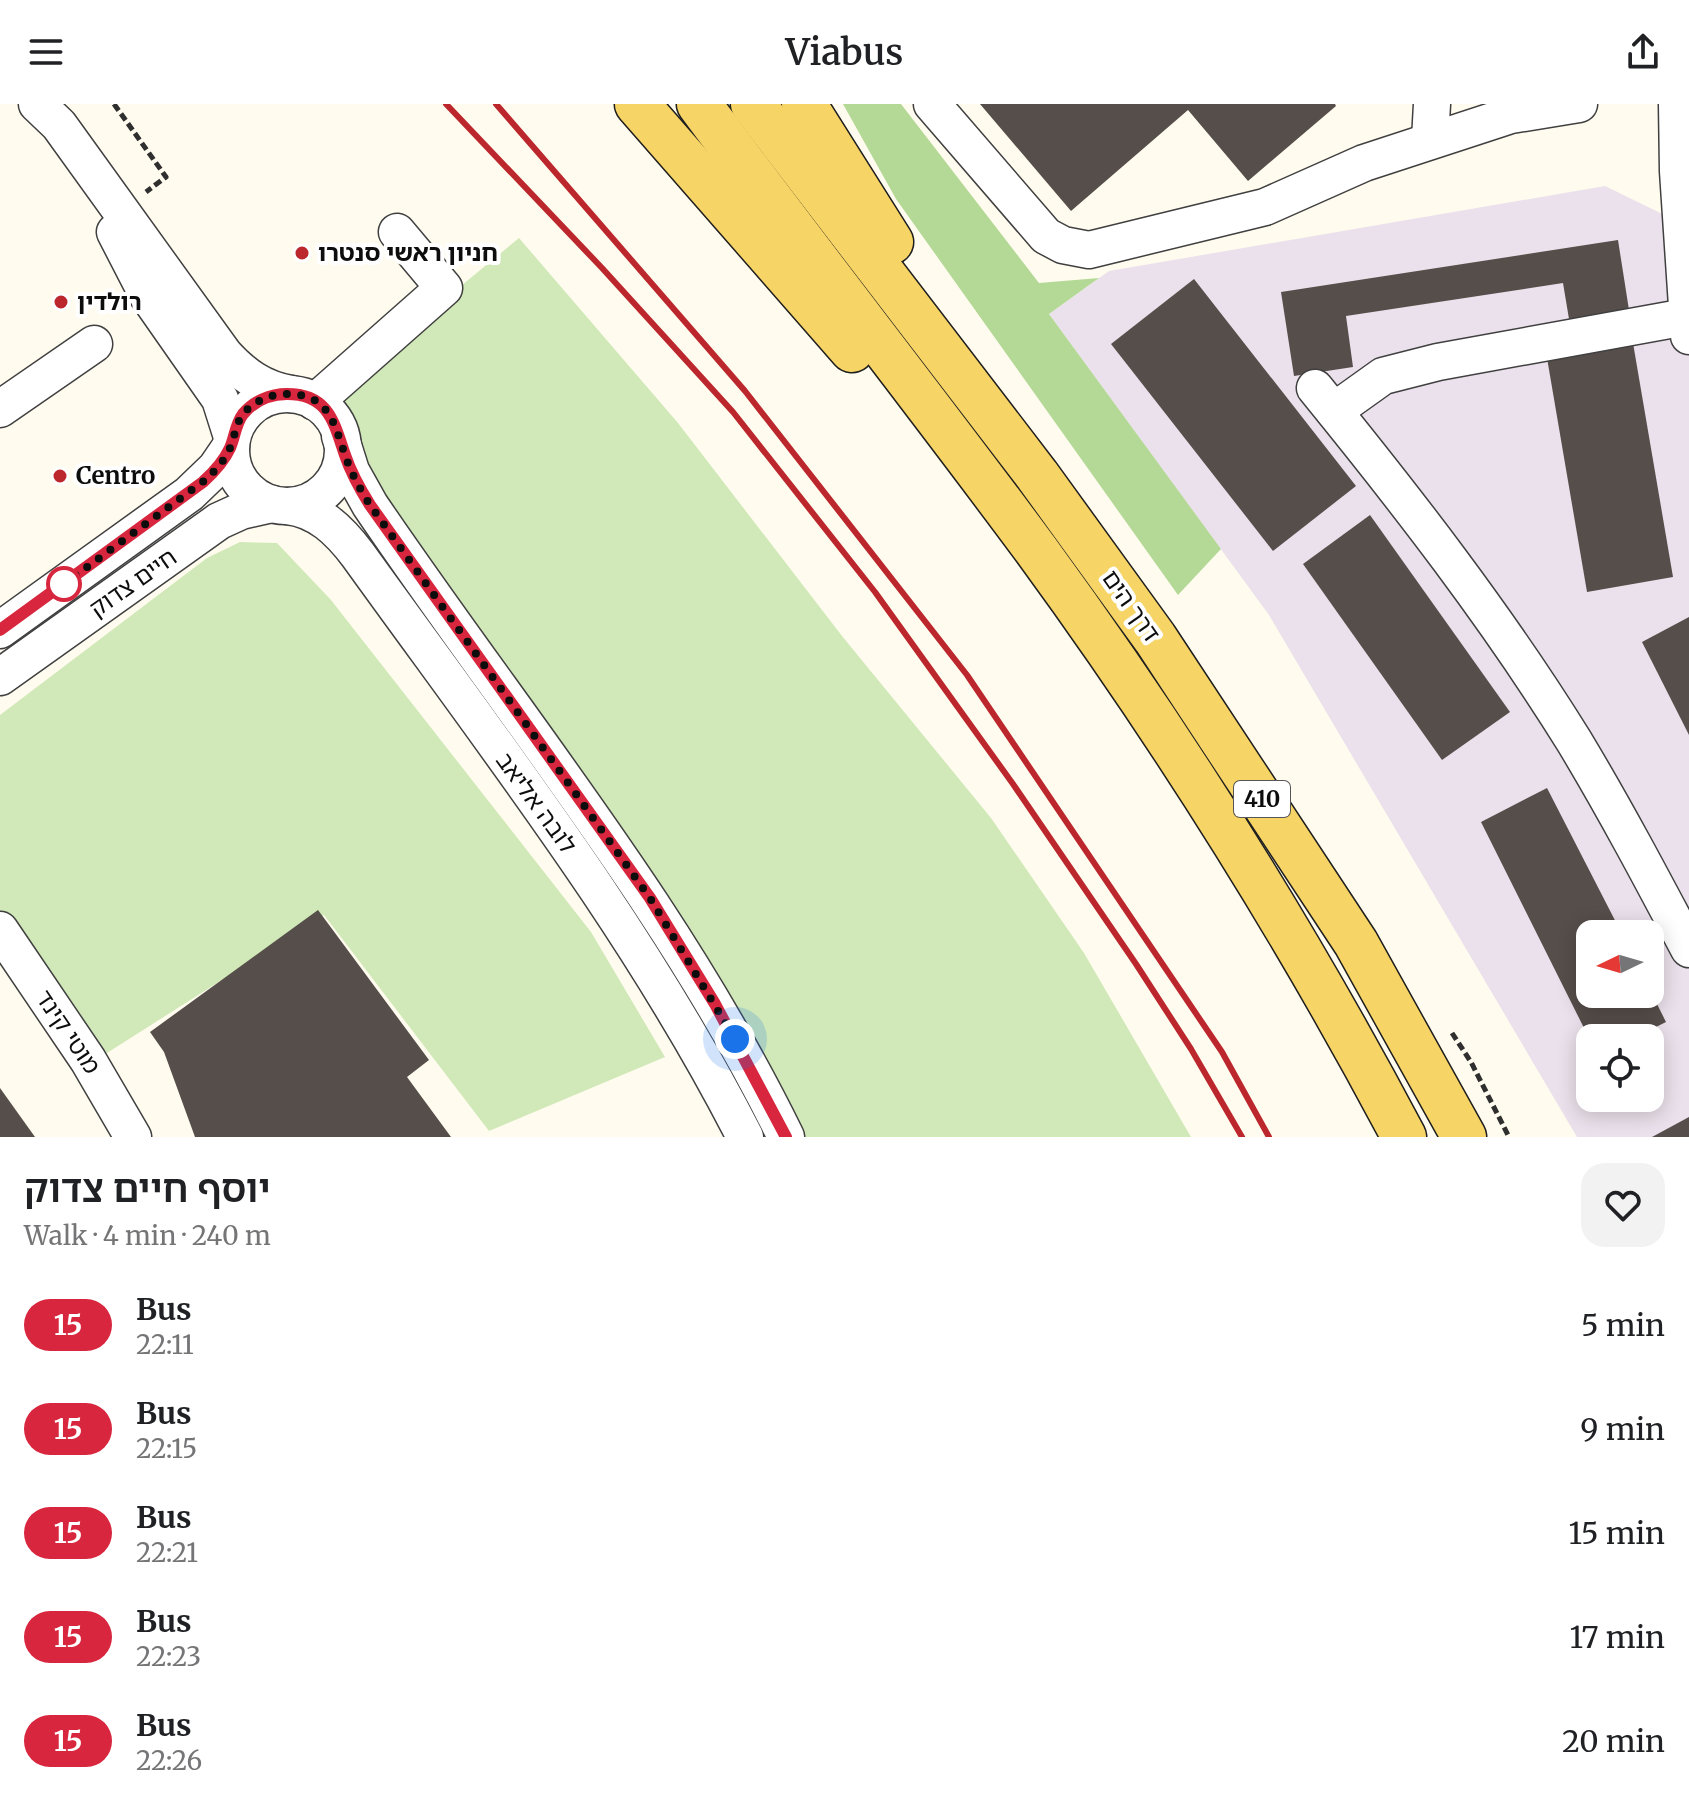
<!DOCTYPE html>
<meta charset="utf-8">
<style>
:root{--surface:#fff;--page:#f2f2f2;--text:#202124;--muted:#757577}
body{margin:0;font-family:Merriweather,"Noto Sans Hebrew",serif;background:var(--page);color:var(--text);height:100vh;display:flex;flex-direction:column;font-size:30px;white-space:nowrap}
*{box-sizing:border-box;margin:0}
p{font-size:26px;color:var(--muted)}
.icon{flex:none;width:44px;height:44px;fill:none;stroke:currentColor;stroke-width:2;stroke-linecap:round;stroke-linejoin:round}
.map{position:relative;height:1033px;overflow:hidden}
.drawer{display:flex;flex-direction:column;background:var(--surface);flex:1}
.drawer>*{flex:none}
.badge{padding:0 16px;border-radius:26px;font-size:28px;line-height:52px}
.needle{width:52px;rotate:265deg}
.fabs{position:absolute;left:1576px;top:816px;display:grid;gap:16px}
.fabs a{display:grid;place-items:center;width:88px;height:88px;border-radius:16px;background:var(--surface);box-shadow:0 4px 20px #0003;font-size:40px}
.you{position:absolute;width:40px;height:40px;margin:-20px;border:6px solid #fff;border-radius:50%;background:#1a73e8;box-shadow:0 0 0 12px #1a73e833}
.map>.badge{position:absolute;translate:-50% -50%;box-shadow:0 0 0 4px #fff}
.round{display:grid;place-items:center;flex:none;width:84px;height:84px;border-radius:24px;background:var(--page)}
.headline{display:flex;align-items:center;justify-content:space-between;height:136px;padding:0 24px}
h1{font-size:38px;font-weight:600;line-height:60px}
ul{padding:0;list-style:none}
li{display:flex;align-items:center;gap:24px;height:104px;padding:0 24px}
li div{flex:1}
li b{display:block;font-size:30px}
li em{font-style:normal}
li .badge{min-width:88px;font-weight:700;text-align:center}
header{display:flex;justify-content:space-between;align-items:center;height:104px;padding:0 24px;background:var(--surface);font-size:36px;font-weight:600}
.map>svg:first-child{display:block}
.industrial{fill:#ebe1ec;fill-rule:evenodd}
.green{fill:#d1e9b8}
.forest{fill:#b4d997}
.building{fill:#564e4a}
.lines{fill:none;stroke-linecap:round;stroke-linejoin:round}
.minor-casing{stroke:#404040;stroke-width:39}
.major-casing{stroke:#1e1e1e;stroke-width:47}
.path{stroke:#2f2f2f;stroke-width:5;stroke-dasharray:8 4;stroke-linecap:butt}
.minor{stroke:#fff;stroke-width:36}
.major{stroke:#f7d466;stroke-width:44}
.rail{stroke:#bb272d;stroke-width:6}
.line-casing{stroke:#fff;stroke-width:18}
.line{stroke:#d7263d;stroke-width:12}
.walk{stroke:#0d0d0d;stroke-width:8;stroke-dasharray:0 14.4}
.poi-dot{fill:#bb272d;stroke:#fff;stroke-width:3}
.stop-dot{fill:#fff;stroke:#d7263d;stroke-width:4}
.labels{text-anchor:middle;stroke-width:8;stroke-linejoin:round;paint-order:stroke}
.shield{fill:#fff;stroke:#565656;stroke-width:2}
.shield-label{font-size:22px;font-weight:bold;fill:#0d0d0d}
.poi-label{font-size:24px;font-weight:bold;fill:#0d0d0d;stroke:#fff;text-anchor:start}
.street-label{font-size:24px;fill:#0d0d0d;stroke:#fff}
</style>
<header><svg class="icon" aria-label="menu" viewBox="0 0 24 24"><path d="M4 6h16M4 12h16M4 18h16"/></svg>Viabus<svg class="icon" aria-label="share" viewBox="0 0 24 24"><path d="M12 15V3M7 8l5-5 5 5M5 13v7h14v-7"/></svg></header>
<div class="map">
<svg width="1689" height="1033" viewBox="0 0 1689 1033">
<rect width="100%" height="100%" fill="#fffbee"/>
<!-- industrial -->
<path class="industrial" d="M1605,82L1689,123V1033H1577L1269,511L1049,210L1109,167ZM1590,830H1650V890H1590ZM1590,934H1650V994H1590Z"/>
<!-- green -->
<g class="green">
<path d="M519,134L678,319L842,532L991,714L1084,849L1191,1033H798L374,389L352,334L341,281Z"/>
<path d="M240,438L277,439L331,496L591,828L665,953L489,1027L324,811L96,956L0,817V611L207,454Z"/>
</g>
<!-- forest -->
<path class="forest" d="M843,0H901L1039,179L1099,174L1049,210L1221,445L1178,491L896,95Z"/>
<!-- building -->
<g class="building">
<path d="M980,0H1335L1336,2L1248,77L1188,6L1071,107Z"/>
<path d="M1618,136L1629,206L1569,215L1563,179L1346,212L1353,263L1294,272L1281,188Z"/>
<path d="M1194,175L1356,382L1273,447L1111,240Z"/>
<path d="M1633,239L1673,473L1587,488L1547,254Z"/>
<path d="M1370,411L1510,608L1442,656L1303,460Z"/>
<path d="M1689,513V631L1642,538Z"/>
<path d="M1547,684L1622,830H1590V890H1652L1666,918L1634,934H1589L1481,718Z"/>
<path d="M318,806L429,956L407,973L451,1033H195L164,948L150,928Z"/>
<path d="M0,984L35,1033H0Z"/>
<path d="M1689,1013V1033H1652Z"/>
</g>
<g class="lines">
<!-- minor casing -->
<g class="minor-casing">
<g id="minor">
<path d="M37,0L59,21L224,250C243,271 262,285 291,290"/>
<path d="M932,0L1046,132L1063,141L1089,146L1265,103L1364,59L1511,11L1579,0"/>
<path d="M1677,0L1678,67L1689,232"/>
<path d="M1430,36L1432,0"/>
<path d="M115,128L148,192L220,295L232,333"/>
<path d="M1315,284C1407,397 1497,513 1574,637C1615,705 1652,775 1689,845"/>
<circle cx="287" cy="346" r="56"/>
<path d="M315,298L444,184L397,128"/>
<path d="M0,305L94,240"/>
<path d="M1334,307L1383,272L1438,258L1686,213"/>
<path d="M340,332L351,367L370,401C513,612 673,802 786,1033"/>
<path d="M287,402C318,405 340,427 358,451C494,640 639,825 745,1033"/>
<path d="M0,526L189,390L216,364L231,342"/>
<path d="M0,573L219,417L241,407L272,400"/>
<path d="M0,826L88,956L133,1033"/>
</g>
</g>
<!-- major casing -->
<g class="major-casing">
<g id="major">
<path d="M637,0L852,246"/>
<path d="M699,0C810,150 926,297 1037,447C1173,633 1296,829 1404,1033"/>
<path d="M753,0L1037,371L1155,534L1356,839L1464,1033"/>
<path d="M804,0L891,138"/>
</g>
</g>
<!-- path -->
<g class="path">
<path d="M114,0L166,73L146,88"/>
<path d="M1452,929L1471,958L1509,1033"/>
</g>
<!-- minor -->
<use href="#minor" class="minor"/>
<!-- major -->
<use href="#major" class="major"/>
<!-- rail -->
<g class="rail">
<path d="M446,0L602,164L733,308L875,488L1013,680L1136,860L1191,945L1242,1033"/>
<path d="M496,0L745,287L967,571L1222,948L1269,1033"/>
</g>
</g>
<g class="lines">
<!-- line casing -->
<g class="line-casing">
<path id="line" d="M0,526L203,378C213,369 224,357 230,344C235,333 235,321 243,310C254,297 270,290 287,290C329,290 334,319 345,351C351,369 360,385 370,401L650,794L715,900L786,1033"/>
</g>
<!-- line -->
<use href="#line" class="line"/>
<!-- walk -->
<path class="walk" d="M64,480L208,374C216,365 225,356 230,344C235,333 235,321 243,310C254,297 270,290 287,290C329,290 334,319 345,351C351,369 360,385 370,401L650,794L735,935"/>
</g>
<!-- markers -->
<g class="poi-dot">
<circle cx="302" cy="149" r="8"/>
<circle cx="61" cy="198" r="8"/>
<circle cx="60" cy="372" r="8"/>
</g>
<circle class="stop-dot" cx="64" cy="480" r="16"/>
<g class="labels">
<!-- shield labels -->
<rect class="shield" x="1234" y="677" width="56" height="36" rx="6"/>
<g class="shield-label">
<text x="1262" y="703">410</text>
</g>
<!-- poi labels -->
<g class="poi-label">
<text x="318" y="157">חניון ראשי סנטרו</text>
<text x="77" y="206">רולדין</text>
<text x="76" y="380">Centro</text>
</g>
<!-- street labels -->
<g class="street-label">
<text transform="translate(133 479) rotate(-35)" y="8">חיים צדוק</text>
<text transform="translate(1131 502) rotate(55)" y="8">דרך הים</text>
<text transform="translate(536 699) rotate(54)" y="8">לובה אליאב</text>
<text transform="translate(68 928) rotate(56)" y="8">מוטי קינד</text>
</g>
</g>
</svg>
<div class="fabs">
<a><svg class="needle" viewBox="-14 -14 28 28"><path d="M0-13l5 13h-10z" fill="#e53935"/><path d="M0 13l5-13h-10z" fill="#757577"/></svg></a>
<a><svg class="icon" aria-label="locate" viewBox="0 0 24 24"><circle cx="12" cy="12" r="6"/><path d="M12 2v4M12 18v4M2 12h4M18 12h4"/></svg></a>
</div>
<div class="you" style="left:735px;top:935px"></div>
</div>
<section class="drawer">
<div class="headline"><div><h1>יוסף חיים צדוק</h1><p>Walk · 4 min · 240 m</p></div><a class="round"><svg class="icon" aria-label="heart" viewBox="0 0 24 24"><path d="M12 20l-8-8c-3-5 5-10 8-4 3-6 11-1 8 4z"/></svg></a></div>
<ul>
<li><span class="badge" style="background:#d7263d;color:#fff">15</span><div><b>Bus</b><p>22:11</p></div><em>5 min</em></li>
<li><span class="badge" style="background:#d7263d;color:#fff">15</span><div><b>Bus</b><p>22:15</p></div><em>9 min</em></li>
<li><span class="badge" style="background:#d7263d;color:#fff">15</span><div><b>Bus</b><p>22:21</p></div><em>15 min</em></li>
<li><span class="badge" style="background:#d7263d;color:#fff">15</span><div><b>Bus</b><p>22:23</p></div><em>17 min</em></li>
<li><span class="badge" style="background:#d7263d;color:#fff">15</span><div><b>Bus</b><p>22:26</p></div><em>20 min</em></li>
</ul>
</section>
